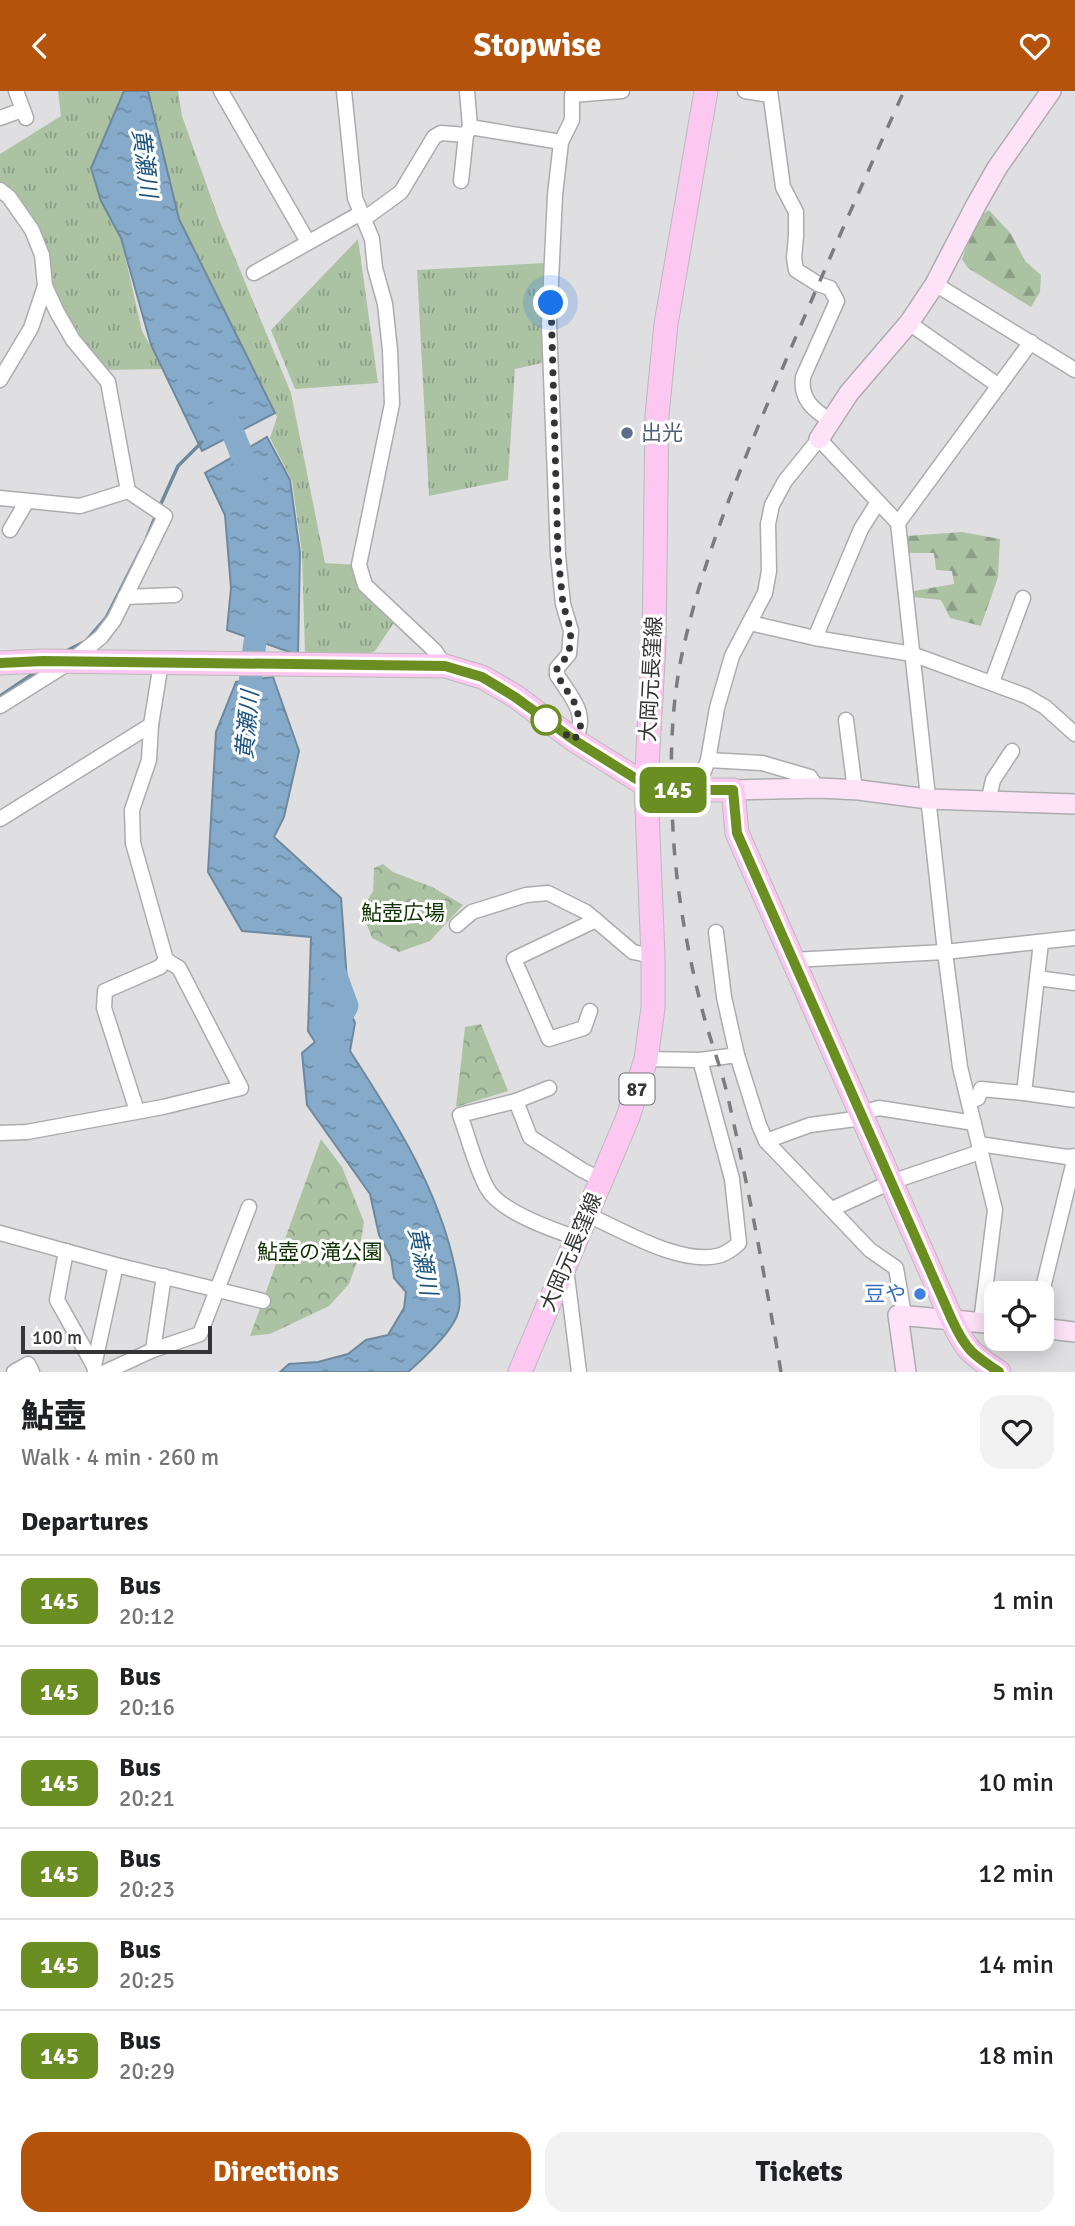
<!DOCTYPE html>
<meta charset="utf-8">
<style>
:root{--surface:#fff;--page:#f2f2f2;--text:#202124;--muted:#757577;--line:#e0e0e0;--accent:#b45309}
body{margin:0;font-family:Signika,"Noto Sans JP",sans-serif;background:var(--page);color:var(--text);height:100vh;display:flex;flex-direction:column;font-size:26px;white-space:nowrap}
*{box-sizing:border-box;margin:0}
p{font-size:23px;color:var(--muted)}
.icon{flex:none;width:38px;height:38px;fill:none;stroke:currentColor;stroke-width:2;stroke-linecap:round;stroke-linejoin:round}
.map{position:relative;height:1281px;overflow:hidden}
.sheet{display:flex;flex-direction:column;background:var(--surface);flex:1}
.sheet>*{flex:none}
.badge{padding:0 14px;border-radius:10px;font-size:24px;line-height:46px}
.tools{position:absolute;left:984px;top:1190px;display:grid;gap:14px}
.tools a{display:grid;place-items:center;width:70px;height:70px;border-radius:14px;background:var(--surface);box-shadow:0 4px 18px #0003;font-size:35px}
.scale{position:absolute;left:21px;bottom:18px;width:191px;box-sizing:border-box;padding-left:7px;border:4px solid #353536;border-top:0;font-size:19px;line-height:24px;white-space:nowrap;color:#353536;-webkit-text-stroke:5px #fff;paint-order:stroke}
.you{position:absolute;width:35px;height:35px;margin:-18px;border:5px solid #fff;border-radius:50%;background:#1a73e8;box-shadow:0 0 0 10px #1a73e833}
.map>.badge{position:absolute;translate:-50% -50%;box-shadow:0 0 0 4px #fff}
h2{padding:0 21px;font-size:26px;line-height:63px}
.round{display:grid;place-items:center;flex:none;width:74px;height:74px;border-radius:21px;background:var(--page)}
.summary{display:flex;align-items:center;justify-content:space-between;height:119px;padding:0 21px}
h1{font-size:33px;font-weight:800;line-height:52px}
.button{display:flex;gap:14px;margin-top:auto;padding:14px 21px}
.button a{flex:1;height:80px;border-radius:21px;background:var(--accent);color:#fff;font-size:28px;font-weight:800;line-height:80px;text-align:center}
.button a+a{background:var(--page);color:var(--text)}
ul{padding:0;list-style:none}
li{display:flex;align-items:center;gap:21px;height:91px;padding:0 21px;border-top:2px solid var(--line)}
li div{flex:1}
li b{display:block;font-size:26px}
li em{font-style:normal}
li .badge{min-width:77px;font-weight:700;text-align:center}
header{display:flex;justify-content:space-between;align-items:center;height:91px;padding:0 21px;background:var(--accent);color:#fff;font-size:32px;font-weight:800}
.map>svg:first-child{display:block}
.grass{fill:url(#grass-tufts)}
.forest{fill:url(#forest-firs)}
.park{fill:url(#park-crowns)}
.water{fill:url(#water-ripples);stroke:#6e889e;stroke-width:2}
.lines{fill:none;stroke-linecap:round;stroke-linejoin:round}
.stream{stroke:#6e889e;stroke-width:3.5}
.river{stroke:#86abca;stroke-width:23}
.street-casing{stroke:#acacaf;stroke-width:17}
.secondary-casing{stroke:#acacaf;stroke-width:22}
.primary-casing{stroke:#bababb;stroke-width:25}
.street{stroke:#fff;stroke-width:14}
.secondary{stroke:#fee3f8;stroke-width:19}
.primary{stroke:#fcc7f1;stroke-width:23}
.rail{stroke:#7c7c7d;stroke-width:3.5;stroke-dasharray:12 12;stroke-linecap:butt}
.line-casing{stroke:#fff;stroke-width:16}
.line{stroke:#6b8e23;stroke-width:10}
.walk{stroke:#353536;stroke-width:7;stroke-dasharray:0 12.6}
.service-dot{fill:#5c6f8a;stroke:#fff;stroke-width:2.5}
.stop-dot{fill:#fff;stroke:#6b8e23;stroke-width:3.5}
.shop-dot{fill:#3f7fe0;stroke:#fff;stroke-width:2.5}
.labels{text-anchor:middle;stroke-width:6;stroke-linejoin:round;paint-order:stroke}
.shield{fill:#fff;stroke:#727272;stroke-width:2}
.shield-label{font-size:19px;font-weight:bold;fill:#353536}
.service-label{font-size:21px;fill:#4e5e75;stroke:#fff;text-anchor:start}
.street-label{font-size:21px;fill:#353536;stroke:#fff}
.park-label{font-size:21px;fill:#103400;stroke:#fff}
.shop-label{font-size:21px;fill:#366cbe;stroke:#fff;text-anchor:end}
.water-label{font-size:23px;font-style:italic;fill:#1d5580;stroke:#fff}
</style>
<header><svg class="icon" aria-label="back" viewBox="0 0 24 24"><path d="M15 5l-7 7 7 7"/></svg>Stopwise<svg class="icon" aria-label="heart" viewBox="0 0 24 24"><path d="M12 20l-8-8c-3-5 5-10 8-4 3-6 11-1 8 4z"/></svg></header>
<div class="map">
<svg width="1075" height="1281" viewBox="0 0 1075 1281">
<defs>
<pattern id="grass-tufts" width="24" height="20" patternUnits="userSpaceOnUse" patternTransform="scale(1.75)"><rect width="24" height="20" fill="#abc2a3"/><path d="M3 7l-1-3M5 7V3M7 7l1-3M15 17l-1-3M17 17v-4M19 17l1-3" fill="none" stroke="#8c9e86"/></pattern>
<pattern id="forest-firs" width="22" height="20" patternUnits="userSpaceOnUse" patternTransform="scale(1.75)"><rect width="22" height="20" fill="#abc2a3"/><path d="M5 1l3.5 6h-7zM16 11l3.5 6h-7z" fill="#8c9e86"/></pattern>
<pattern id="park-crowns" width="20" height="18" patternUnits="userSpaceOnUse" patternTransform="scale(1.75)"><rect width="20" height="18" fill="#abc2a3"/><path d="M2 6a3 3 0 1 1 6 0M12 15a3 3 0 1 1 6 0" fill="none" stroke="#8c9e86"/></pattern>
<pattern id="water-ripples" width="26" height="14" patternUnits="userSpaceOnUse" patternTransform="scale(1.75)"><rect width="26" height="14" fill="#86abca"/><path d="M2 4q2-2 4 0t4 0M15 11q2-2 4 0t4 0" fill="none" stroke="#6e8ca5"/></pattern>
</defs>
<rect width="100%" height="100%" fill="#dfdfe2"/>
<!-- grass -->
<g class="grass">
<path d="M58,0H125L91,77L101,110L121,147L142,240L163,278L103,279L51,201L21,108L0,91V63L61,25Z"/>
<path d="M148,0H178L182,25L218,126L291,302L325,472L359,474L397,527L375,560L364,565L305,563L302,462L292,390L270,347L277,326L177,122Z"/>
<path d="M358,148L378,292L295,298L271,239Z"/>
<path d="M545,172L551,270L515,278L508,389L429,405L417,179Z"/>
</g>
<!-- forest -->
<g class="forest">
<path d="M989,119L1011,143L1025,170L1041,184L1040,201L1031,216L968,177L962,168L979,125Z"/>
<path d="M962,441L1000,448L998,486L981,535L950,527L941,509L913,506L914,500L954,493L952,480L936,479L934,462H909L907,445Z"/>
</g>
<!-- park -->
<g class="park">
<path d="M383,773L393,781L432,796L463,814L430,850L399,861L372,847L365,828L367,810L373,800L374,777Z"/>
<path d="M481,933L508,1000L456,1016L465,936Z"/>
<path d="M321,1048L342,1076L364,1131L358,1168L349,1193L329,1215L270,1243L250,1245Z"/>
</g>
<!-- water -->
<g class="water">
<path d="M124,0H148L179,128L275,322L202,360L151,254L121,147L101,110L91,77Z"/>
<path d="M267,346L290,389L300,462L298,564L227,539L231,497L225,424L205,382Z"/>
<path d="M273,586L299,660L284,726L274,746L341,807L348,903L337,928L321,946L351,923L355,932L350,960C394,1028 438,1096 455,1177C458,1194 464,1213 455,1229C447,1245 422,1269 408,1281H280L289,1273L318,1271L348,1263L366,1249L388,1244L404,1217L406,1201L394,1187L391,1166L379,1144L370,1103L307,1014L302,962L315,951L308,940L311,846L242,840L208,781L216,641L236,591Z"/>
</g>
<g class="lines">
<!-- stream -->
<g class="stream">
<path d="M159,417L178,375L202,351"/>
<path d="M147,446L156,424"/>
<path d="M66,560L86,550L106,527L142,456"/>
<path d="M0,605L37,580"/>
</g>
<!-- river -->
<g class="river">
<path d="M223,317L252,389"/>
<path d="M247,617L255,551L266,524"/>
<path d="M332,962L327,951L347,915L335,882"/>
</g>
<!-- street casing -->
<g class="street-casing">
<g id="street">
<path d="M16,0L26,27"/>
<path d="M221,0L308,151"/>
<path d="M344,0L355,107L372,148L375,177L385,213L390,259L392,313L359,474L365,494L435,560L445,575"/>
<path d="M745,0L770,4"/>
<path d="M770,0L783,96L796,121V145L794,167L796,179L818,193L830,197L837,210L803,286C800,308 813,319 831,330"/>
<path d="M0,27L22,19"/>
<path d="M470,36L561,51"/>
<path d="M461,90L466,44L470,36L467,0"/>
<path d="M0,99L9,106L32,139L42,164L45,195L57,221L73,249L108,291L128,400L165,425L114,529L101,546L70,571L0,615"/>
<path d="M364,128L401,101L434,46L441,42L466,44"/>
<path d="M254,182L361,122"/>
<path d="M935,193L1075,279"/>
<path d="M909,232L999,295"/>
<path d="M0,289L31,237L45,195"/>
<path d="M0,407L80,415L128,400"/>
<path d="M898,432L1031,251"/>
<path d="M10,439L27,410"/>
<path d="M125,506L175,504"/>
<path d="M750,532L815,547L912,563L1026,605L1045,616L1075,643"/>
<path d="M815,547L861,438L878,411"/>
<path d="M992,591L1023,507"/>
<path d="M846,629L855,699"/>
<path d="M574,649C590,624 571,606 557,584V577L569,563L571,540L563,513L558,464L549,233L555,104L561,51L572,29V4L622,0"/>
<path d="M708,669L762,672L810,686L817,697"/>
<path d="M697,699L708,669L717,617L732,565L765,502L769,480L768,433L772,414L785,390L819,348L898,432L945,861L960,976L995,1119L981,1231"/>
<path d="M988,711L993,689L1012,660"/>
<path d="M0,728L151,634"/>
<path d="M457,834L472,821L526,804L548,802L586,821L633,861L653,865"/>
<path d="M716,841L724,906L737,964"/>
<path d="M1041,851L1024,1002L1075,1009"/>
<path d="M792,869L945,861L1074,847"/>
<path d="M1037,887L1075,892"/>
<path d="M590,920L584,937L549,948L514,868L596,829"/>
<path d="M646,968L700,969L737,964L759,1034L766,1050L870,1159L896,1177L904,1224"/>
<path d="M549,997L516,1010L460,1024C469,1048 475,1075 487,1097C500,1121 553,1139 577,1147"/>
<path d="M516,1010L530,1046L582,1079L602,1089"/>
<path d="M969,1011L978,1007L981,998L1024,1002"/>
<path d="M137,1020L104,917L105,900L160,876L166,869"/>
<path d="M861,1022L879,1017L974,1032"/>
<path d="M0,1042L27,1041L163,1016L241,997L179,877L166,869L133,752L132,719L149,669L151,634L161,572"/>
<path d="M766,1050L810,1034L863,1027"/>
<path d="M979,1053L1067,1066L1075,1065"/>
<path d="M832,1118L891,1091L980,1061"/>
<path d="M588,1124C622,1139 683,1176 721,1164C728,1161 734,1157 739,1152L732,1088L700,969"/>
<path d="M0,1142L116,1174L263,1210"/>
<path d="M66,1160L57,1209L94,1275"/>
<path d="M566,1177L579,1281"/>
<path d="M1041,1205L1075,1066"/>
<path d="M153,1259L164,1185"/>
<path d="M95,1279L94,1275L116,1174"/>
<path d="M14,1281L28,1273L32,1281"/>
<path d="M105,1281L153,1259L200,1243L249,1116"/>
</g>
</g>
<!-- secondary casing -->
<g class="secondary-casing">
<g id="secondary">
<path d="M819,348L849,302L909,232L935,193L976,114L997,77L1051,0"/>
<path d="M733,699L819,697L859,699L928,708L1075,713"/>
<path d="M1041,1237L1075,1241"/>
<path d="M906,1281L898,1224L996,1233"/>
</g>
</g>
<!-- primary casing -->
<g class="primary-casing">
<g id="primary">
<path d="M0,572L42,570L445,575L482,586L515,605L574,649L646,694L671,699H733L737,742L952,1229C967,1261 971,1262 999,1281"/>
<path d="M520,1281L628,1026L646,968L653,917V865L646,694L654,552L657,324L666,233L706,0"/>
</g>
</g>
<!-- street -->
<use href="#street" class="street"/>
<!-- secondary -->
<use href="#secondary" class="secondary"/>
<!-- primary -->
<use href="#primary" class="primary"/>
<!-- rail -->
<path class="rail" d="M781,1281C766,1191 749,1100 729,1011C722,978 709,947 701,914C688,862 678,809 674,755C670,694 669,629 681,568C700,476 736,388 772,302C815,200 859,100 904,0"/>
</g>
<g class="lines">
<!-- line casing -->
<g class="line-casing">
<path id="line" d="M0,572L43,570L445,575L482,586L515,606L574,649L646,694L671,699H733L737,742L952,1229C966,1259 972,1263 999,1281"/>
</g>
<!-- line -->
<use href="#line" class="line"/>
<!-- walk -->
<path class="walk" d="M546,629L574,649L581,638L576,614L557,584V577L569,563L571,540L563,513L558,464L551,212"/>
</g>
<!-- markers -->
<circle class="service-dot" cx="627" cy="342" r="7"/>
<circle class="stop-dot" cx="546" cy="629" r="14"/>
<circle class="shop-dot" cx="920" cy="1203" r="7"/>
<g class="labels">
<!-- shield labels -->
<rect class="shield" x="619.5" y="982.5" width="35" height="31" rx="5"/>
<g class="shield-label">
<text x="637" y="1005">87</text>
</g>
<!-- service labels -->
<g class="service-label">
<text x="641" y="349">出光</text>
</g>
<!-- street labels -->
<g class="street-label">
<text transform="translate(651 588) rotate(-87)" y="7">大岡元長窪線</text>
<text transform="translate(571 1161) rotate(-67)" y="7">大岡元長窪線</text>
</g>
<!-- park labels -->
<g class="park-label">
<text x="403" y="829">鮎壺広場</text>
<text x="320" y="1168">鮎壺の滝公園</text>
</g>
<!-- shop labels -->
<g class="shop-label">
<text x="906" y="1210">豆や</text>
</g>
<!-- water labels -->
<g class="water-label">
<text transform="translate(145 72) rotate(83)" y="8">黄瀬川</text>
<text transform="translate(247 634) rotate(-85)" y="8">黄瀬川</text>
<text transform="translate(423 1170) rotate(79)" y="8">黄瀬川</text>
</g>
</g>
</svg>
<div class="tools">
<a><svg class="icon" aria-label="locate" viewBox="0 0 24 24"><circle cx="12" cy="12" r="6"/><path d="M12 2v4M12 18v4M2 12h4M18 12h4"/></svg></a>
</div>
<div class="scale">100 m</div>
<div class="you" style="left:551px;top:212px"></div>
<b class="badge" style="left:673px;top:699px;background:#6b8e23;color:#fff">145</b>
</div>
<section class="sheet">
<div class="summary"><div><h1>鮎壺</h1><p>Walk · 4 min · 260 m</p></div><a class="round"><svg class="icon" aria-label="heart" viewBox="0 0 24 24"><path d="M12 20l-8-8c-3-5 5-10 8-4 3-6 11-1 8 4z"/></svg></a></div>
<h2>Departures</h2>
<ul>
<li><span class="badge" style="background:#6b8e23;color:#fff">145</span><div><b>Bus</b><p>20:12</p></div><em>1 min</em></li>
<li><span class="badge" style="background:#6b8e23;color:#fff">145</span><div><b>Bus</b><p>20:16</p></div><em>5 min</em></li>
<li><span class="badge" style="background:#6b8e23;color:#fff">145</span><div><b>Bus</b><p>20:21</p></div><em>10 min</em></li>
<li><span class="badge" style="background:#6b8e23;color:#fff">145</span><div><b>Bus</b><p>20:23</p></div><em>12 min</em></li>
<li><span class="badge" style="background:#6b8e23;color:#fff">145</span><div><b>Bus</b><p>20:25</p></div><em>14 min</em></li>
<li><span class="badge" style="background:#6b8e23;color:#fff">145</span><div><b>Bus</b><p>20:29</p></div><em>18 min</em></li>
</ul>
<div class="button"><a>Directions</a><a>Tickets</a></div>
</section>
